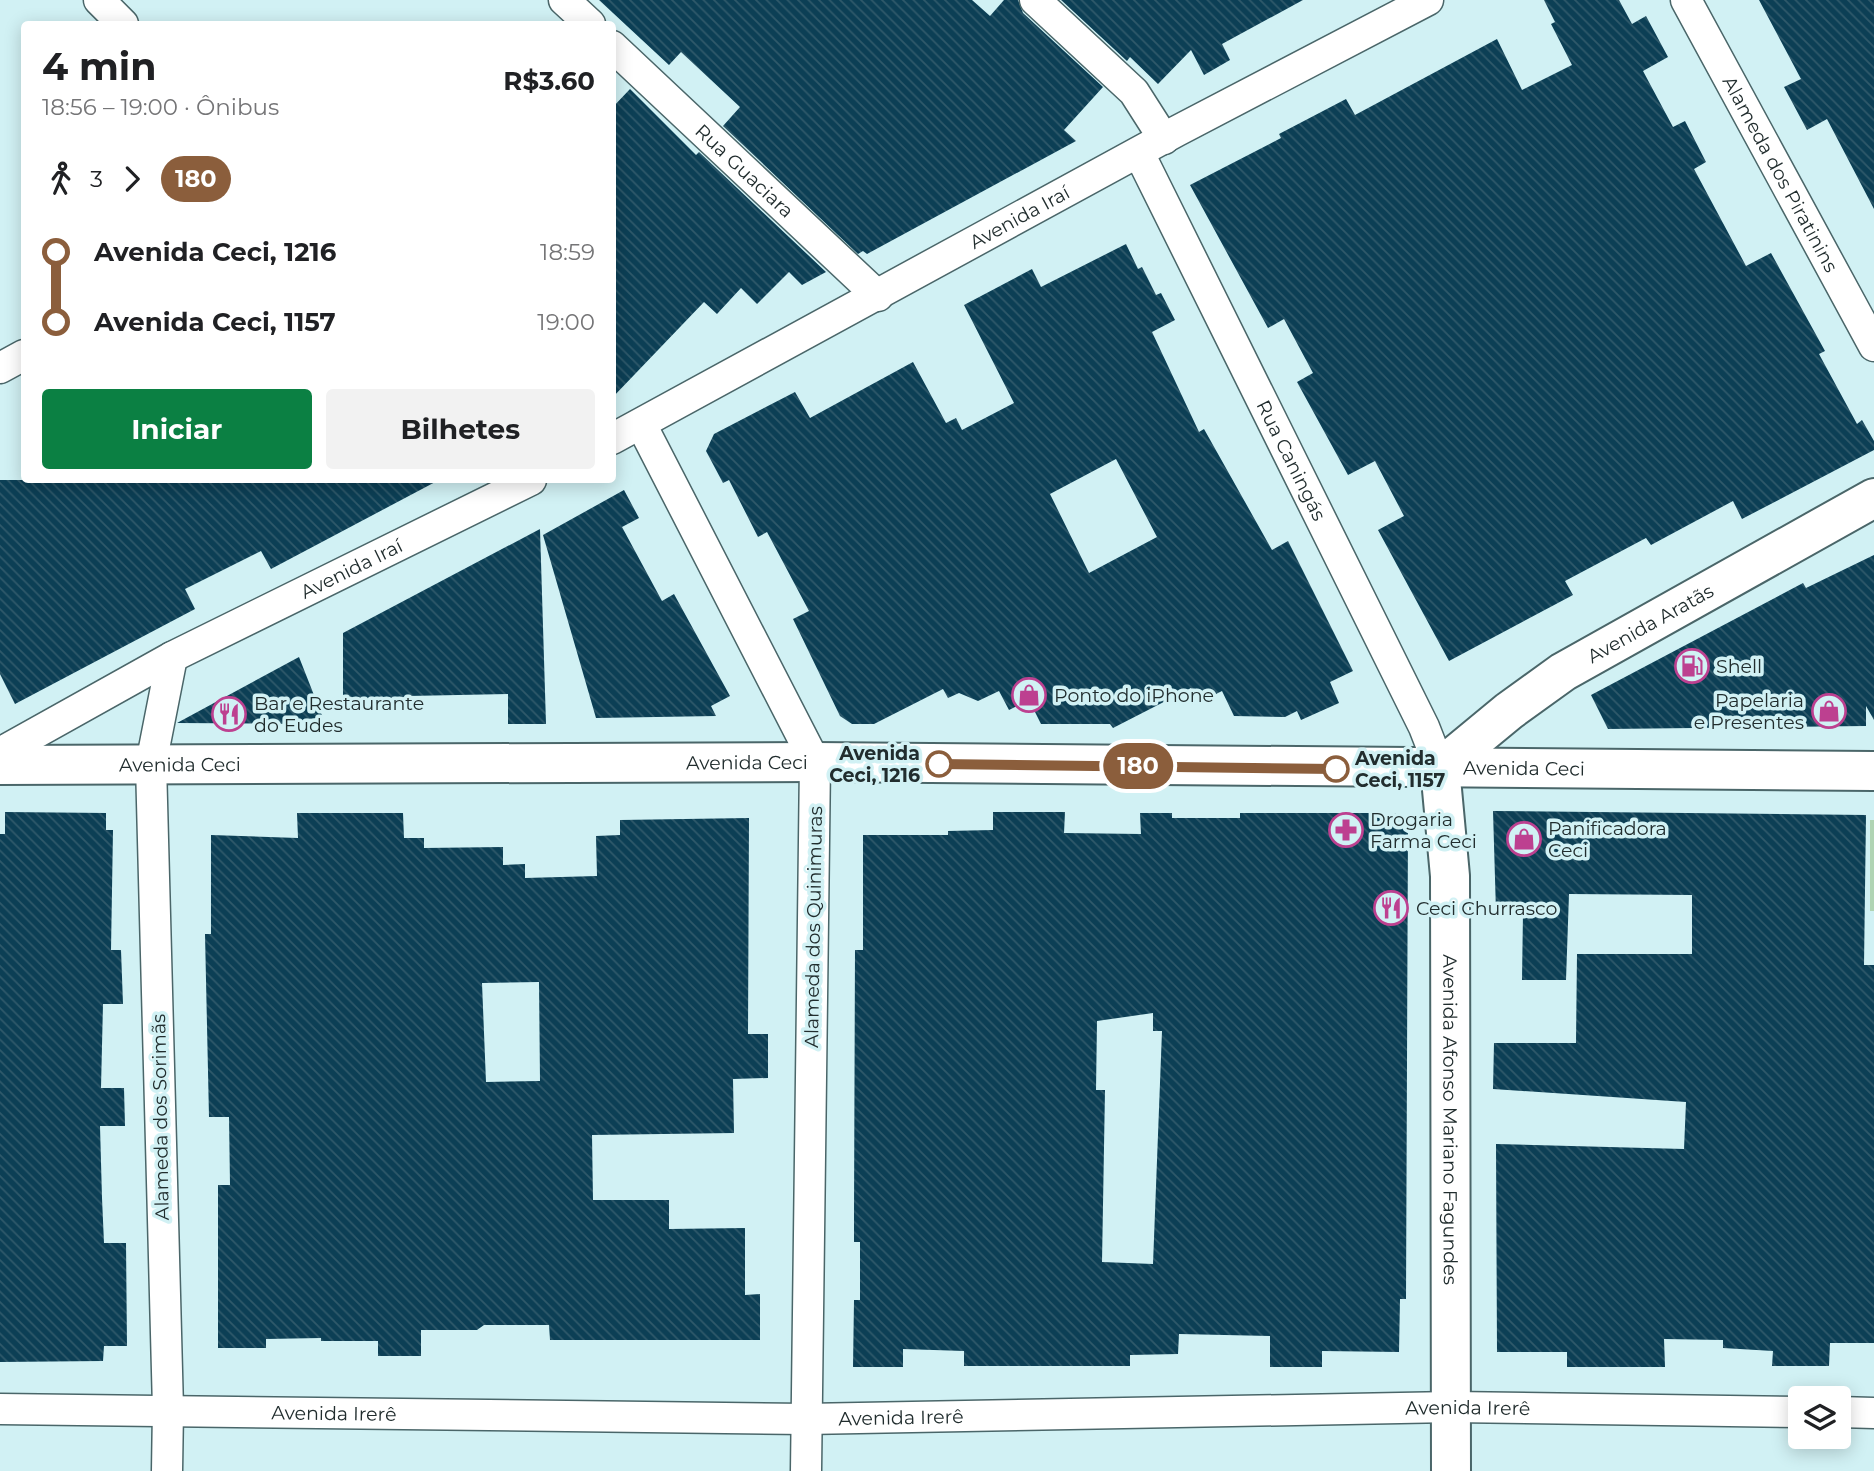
<!DOCTYPE html>
<html lang="pt">
<meta charset="utf-8">
<style>
:root{--surface:#fff;--page:#f2f2f2;--text:#202124;--muted:#757577;--accent:#0b8043}
body{margin:0;font-family:Montserrat,sans-serif;background:var(--page);color:var(--text);height:100vh;display:flex;flex-direction:column;font-size:26px;white-space:nowrap}
*{box-sizing:border-box;margin:0}
p{font-size:23px;color:var(--muted)}
.icon{flex:none;width:38px;height:38px;fill:none;stroke:currentColor;stroke-width:2;stroke-linecap:round;stroke-linejoin:round}
.map{position:relative;flex:1;overflow:hidden}
.details{position:absolute;left:21px;top:21px;width:595px;height:462px;display:flex;flex-direction:column;background:var(--surface);border-radius:7px;box-shadow:0 4px 18px #0003}
.details>*{flex:none}
.badge{padding:0 14px;border-radius:23px;font-size:24px;line-height:46px}
.controls{position:absolute;left:1788px;top:1386px;display:grid;gap:14px}
.controls a{display:grid;place-items:center;width:63px;height:63px;border-radius:7px;background:var(--surface);box-shadow:0 4px 18px #0003;font-size:35px}
.map>.badge{position:absolute;translate:-50% -50%;box-shadow:0 0 0 4px #fff}
.legs{display:flex;align-items:center;gap:10px;height:77px;padding:0 21px;font-size:23px}
.legs p{margin-inline-start:auto}
.overview{display:flex;align-items:center;justify-content:space-between;height:119px;padding:0 21px}
h1{font-size:38px;font-weight:700;line-height:52px}
.primary-button{display:flex;gap:14px;margin-top:auto;padding:14px 21px}
.primary-button a{flex:1;height:80px;border-radius:7px;background:var(--accent);color:#fff;font-size:28px;font-weight:700;line-height:80px;text-align:center}
.primary-button a+a{background:var(--page);color:var(--text)}
ul{padding:0 21px;list-style:none}
li{display:flex;align-items:center;gap:24px;height:70px;font-size:26px}
li i{display:grid;place-items:center;width:10px;height:100%;margin:0 9px;background:currentColor}
li i::after{content:'';width:18px;height:18px;margin:-9px;border:5px solid;border-radius:50%;background:var(--surface)}
li p{margin-inline-start:auto}
li:first-child i{background:linear-gradient(#0000 50%,currentColor 0)}
li:last-child i{background:linear-gradient(currentColor 50%,#0000 0)}
.map>svg:first-child{display:block}
.green{fill:#b0d4b3}
.building{fill:url(#building-back-hatch);fill-rule:evenodd}
.lines{fill:none;stroke-linecap:round;stroke-linejoin:round}
.street-casing{stroke:#4a6669;stroke-width:33}
.secondary-casing{stroke:#4a6669;stroke-width:42}
.street{stroke:#fff;stroke-width:30}
.secondary{stroke:#fff;stroke-width:38}
.line-1-casing{stroke:#fff;stroke-width:16}
.line-1{stroke:#8b5e3c;stroke-width:10}
.stop-1-dot{fill:#fff;stroke:#8b5e3c;stroke-width:3.5}
.labels{text-anchor:middle;stroke-width:7;stroke-linejoin:round;paint-order:stroke}
.street-label{font-size:19px;fill:#212d2e;stroke:#d1f1f4}
.poi-label{font-size:19px;fill:#212d2e;stroke:#d1f1f4;text-anchor:start}
.stop-label{font-size:19px;font-weight:bold;fill:#212d2e;stroke:#d1f1f4;text-anchor:end}
</style>
<div class="map">
<svg width="1874" height="1471" viewBox="0 0 1874 1471">
<defs>
<pattern id="building-back-hatch" width="6" height="6" patternUnits="userSpaceOnUse" patternTransform="scale(1.75)"><rect width="6" height="6" fill="#0c3f55"/><path d="M-1 5l2 2M0 0l6 6M5-1l2 2" fill="none" stroke="#2f596a"/></pattern>
</defs>
<rect width="100%" height="100%" fill="#d1f1f4"/>
<!-- green -->
<rect class="green" x="1870" y="820" width="4" height="91"/>
<!-- building -->
<g class="building">
<path d="M599,0H972L990,16L1004,0H1018L1023,13L1103,87L1064,130L1076,141L867,254L863,251L858,254L723,126L740,107L681,52L669,65Z"/>
<path d="M1061,0H1303L1222,44L1230,60L1204,75L1191,50L1158,84L1130,57L1127,61Z"/>
<path d="M1544,0H1619L1632,24L1646,16L1668,57L1643,71L1673,127L1685,121L1706,162L1694,169L1746,266L1771,253L1825,351L1819,354L1857,424L1862,420L1874,441V450L1742,519L1733,501L1651,545L1646,538L1565,581L1573,595L1449,661L1378,530L1404,516L1375,461L1348,475L1297,382L1313,373L1284,319L1268,328L1190,185L1281,138L1279,134L1346,99L1355,115L1497,39L1522,90L1572,65L1551,24L1555,22Z"/>
<path d="M1759,0H1874V209L1827,119L1807,130L1784,87L1801,79Z"/>
<path d="M630,89L696,155L699,152L826,272L802,285L789,272L757,304L741,288L717,314L704,302L612,398V108Z"/>
<path d="M1126,244L1138,269L1142,267L1156,295L1161,293L1175,320L1152,332L1199,432L1204,429L1272,550L1288,541L1353,671L1330,682L1339,703L1301,720L1297,711L1285,717L1234,716L1222,691L1198,703L1191,688L1113,728L1110,724H1041L1029,700L1009,710L999,691L978,701L959,693L948,698L943,689L874,724H852L840,716L793,619L809,611L767,532L758,537L729,480L723,483L706,451L714,434L795,392L810,418L913,362L946,423L956,418L962,430L1014,403L964,305L1032,269L1041,287ZM1116,459L1157,537L1089,573L1050,494Z"/>
<path d="M0,480H439L271,569L261,551L185,589L195,609L15,704L0,674Z"/>
<path d="M624,490L639,518L622,527L662,601L674,594L730,696L711,706L716,716L596,718L543,535Z"/>
<path d="M540,529L546,724H508V694L408,696V704L343,705V633Z"/>
<path d="M1874,555V720L1866,706V726L1608,729L1591,695L1803,583L1806,588Z"/>
<path d="M299,657L323,718L304,719V724L177,723Z"/>
<path d="M1493,811L1866,815L1864,965H1874V1343H1830L1829,1366H1772L1773,1351L1723,1348V1340L1664,1339L1665,1367H1567V1352H1497L1496,1144L1684,1149L1686,1102L1493,1089L1494,1043H1576L1577,954H1692V895L1569,894L1566,980H1522L1523,912H1496Z"/>
<path d="M5,812L106,813V830H113L111,950H121L123,1004H103L101,1088H124L125,1126H100L102,1198L104,1243H126L127,1346H104L103,1361L0,1362V834H5Z"/>
<path d="M993,812H1065L1064,833L1141,834L1140,813H1172V818H1240V813H1397L1408,824L1406,1299H1400L1399,1352L1322,1351V1367H1270V1336L1179,1334L1178,1354L1130,1355V1366H964V1351L903,1349V1367H853L854,1300H860V1242H854V1213L855,950H863V835H948V831L993,830ZM1153,1013V1031H1162L1153,1264L1102,1262L1105,1090H1096L1097,1021Z"/>
<path d="M297,813H403L404,838H424V848L503,847V865L525,864V878L597,876L596,836L620,835V820L749,818L748,1034H768V1078L733,1079L734,1133L592,1135L593,1200H669V1229L745,1228V1295L760,1294V1340H550L549,1325H484L477,1330H421V1356H378V1341H321V1338L266,1339V1348H218V1185H230L229,1117H209L205,934H211V835L298,838ZM539,982L540,1081L486,1082L482,983Z"/>
</g>
<g class="lines">
<!-- street casing -->
<g class="street-casing">
<g id="street">
<path d="M99,0L123,24"/>
<path d="M564,0L590,24"/>
<path d="M1035,0L1134,92L1164,139"/>
<path id="s1" d="M1686,0L1874,346"/>
<path id="s2" d="M612,46L878,296"/>
<path id="s3" d="M1139,153L1424,727L1440,768"/>
<path d="M0,368L24,355"/>
<path d="M641,424L815,762L806,1471"/>
<path id="s4" d="M612,439L1177,131L1428,0"/>
<path id="s5" d="M0,753L172,657L531,480"/>
<path id="s6" d="M0,1409L806,1419L1452,1407L1801,1412"/>
<path d="M1839,1412L1874,1413"/>
<path d="M167,1471L168,1409L151,764L172,657"/>
</g>
</g>
<!-- secondary casing -->
<g class="secondary-casing">
<g id="secondary">
<path id="s7" d="M0,765L815,762L1874,771"/>
<path id="s8" d="M1440,768L1450,876L1451,1471"/>
<path id="s9" d="M1440,768L1509,711L1563,672L1874,498"/>
</g>
</g>
<!-- street -->
<use href="#street" class="street"/>
<!-- secondary -->
<use href="#secondary" class="secondary"/>
</g>
<g class="lines">
<!-- line-1 casing -->
<g class="line-1-casing">
<path id="line-1" d="M939,764L1336,769"/>
</g>
<!-- line-1 -->
<use href="#line-1" class="line-1"/>
</g>
<!-- icons -->
<defs>
<g id="fuel-ring" transform="scale(1.75)"><circle r="9.5" fill="#d1f1f4" stroke="#bd4090" stroke-width="1.5"/><path d="M-5.5-6h7V0h2V4h1.3V-2.5L3-4.5l.8-.8L6-3V5H2.5V1h-1V6h-7ZM-4.2-4.7v3.2H.2V-4.7Z" fill="#bd4090"/></g>
<g id="shop-ring" transform="scale(1.75)"><circle r="9.5" fill="#d1f1f4" stroke="#bd4090" stroke-width="1.5"/><path d="M-5-2.5h2.3a2.7 3.5 0 0 1 5.4 0H5L5.5 6h-11ZM-1.5-2.5h3a1.5 2.3 0 0 0-3 0Z" fill="#bd4090"/></g>
<g id="restaurant-ring" transform="scale(1.75)"><circle r="9.5" fill="#d1f1f4" stroke="#bd4090" stroke-width="1.5"/><path d="M-5-6h1v4h1v-4h1v4h1v-4h1v5L-1.5 .5V6h-2V.5L-5-1ZM5-6V6H3V1.5H1.5Q1.5-4 5-6Z" fill="#bd4090"/></g>
<g id="pharmacy-ring" transform="scale(1.75)"><circle r="9.5" fill="#d1f1f4" stroke="#bd4090" stroke-width="1.5"/><path d="M-2-6h4v4h4v4h-4v4h-4v-4h-4v-4h4Z" fill="#bd4090"/></g>
</defs>
<g fill-rule="evenodd">
<use href="#fuel-ring" x="1692" y="666"/>
<use href="#shop-ring" x="1029" y="695"/>
<use href="#shop-ring" x="1829" y="711"/>
<use href="#restaurant-ring" x="229" y="714"/>
<use href="#pharmacy-ring" x="1346" y="830"/>
<use href="#shop-ring" x="1524" y="839"/>
<use href="#restaurant-ring" x="1391" y="908"/>
</g>
<!-- markers -->
<g class="stop-1-dot">
<circle cx="939" cy="764" r="12"/>
<circle cx="1336" cy="769" r="12"/>
</g>
<g class="labels">
<!-- street labels -->
<g class="street-label">
<text dy="7" stroke="none"><textPath href="#s2" startOffset="182">Rua Guaciara</textPath></text>
<text dy="7" stroke="none"><textPath href="#s1" startOffset="198">Alameda dos Piratinins</textPath></text>
<text dy="7" stroke="none"><textPath href="#s4" startOffset="464">Avenida Iraí</textPath></text>
<text dy="7" stroke="none"><textPath href="#s3" startOffset="343">Rua Caningás</textPath></text>
<text dy="7" stroke="none"><textPath href="#s5" startOffset="397">Avenida Iraí</textPath></text>
<text dy="7" stroke="none"><textPath href="#s9" startOffset="256">Avenida Aratãs</textPath></text>
<text dy="7" stroke="none"><textPath href="#s7" startOffset="747">Avenida Ceci</textPath></text>
<text dy="7" stroke="none"><textPath href="#s7" startOffset="180">Avenida Ceci</textPath></text>
<text dy="7" stroke="none"><textPath href="#s7" startOffset="1524">Avenida Ceci</textPath></text>
<text transform="translate(813 927) rotate(-89)" y="7">Alameda dos Quinimuras</text>
<text transform="translate(160 1117) rotate(-91)" y="7">Alameda dos Sorimãs</text>
<text dy="7" stroke="none"><textPath href="#s8" startOffset="352">Avenida Afonso Mariano Fagundes</textPath></text>
<text dy="7" stroke="none"><textPath href="#s6" startOffset="1468">Avenida Irerê</textPath></text>
<text dy="7" stroke="none"><textPath href="#s6" startOffset="334">Avenida Irerê</textPath></text>
<text dy="7" stroke="none"><textPath href="#s6" startOffset="901">Avenida Irerê</textPath></text>
</g>
<!-- poi labels -->
<g class="poi-label">
<text x="1716" y="673">Shell</text>
<text x="1054" y="702">Ponto do iPhone</text>
<text x="1804" y="707" text-anchor="end">Papelaria<tspan x="1804" dy="22">e Presentes</tspan></text>
<text x="254" y="710">Bar e Restaurante<tspan x="254" dy="22">do Eudes</tspan></text>
<text x="1370" y="826">Drogaria<tspan x="1370" dy="22">Farma Ceci</tspan></text>
<text x="1548" y="835">Panificadora<tspan x="1548" dy="22">Ceci</tspan></text>
<text x="1416" y="915">Ceci Churrasco</text>
</g>
<!-- stop labels -->
<g class="stop-label">
<text x="920" y="760">Avenida<tspan x="920" dy="22">Ceci, 1216</tspan></text>
<text x="1355" y="765" text-anchor="start">Avenida<tspan x="1355" dy="22">Ceci, 1157</tspan></text>
</g>
</g>
</svg>
<div class="controls">
<a><svg class="icon" aria-label="layers" viewBox="0 0 24 24"><path d="M12 4l9 5-9 5-9-5zM3 14l9 5 9-5"/></svg></a>
</div>
<b class="badge" style="left:1138px;top:766px;background:#8b5e3c;color:#fff">180</b>
<section class="details">
<div class="overview"><div><h1>4 min</h1><p>18:56 – 19:00 · Ônibus</p></div><b>R$3.60</b></div>
<div class="legs"><svg class="icon" aria-label="walk" viewBox="0 0 24 24"><circle cx="13" cy="4" r="2"/><path d="M13 8l-2 6 4 7M11 14l-3 7M7 12l3-4h3l4 4"/></svg>3<svg class="icon" aria-label="forward" viewBox="0 0 24 24"><path d="M9 5l7 7-7 7"/></svg><b class="badge" style="background:#8b5e3c;color:#fff">180</b></div>
<ul>
<li><i style="color:#8b5e3c"></i><b>Avenida Ceci, 1216</b><p>18:59</p></li>
<li><i style="color:#8b5e3c"></i><b>Avenida Ceci, 1157</b><p>19:00</p></li>
</ul>
<div class="primary-button"><a>Iniciar</a><a>Bilhetes</a></div>
</section>
</div>
